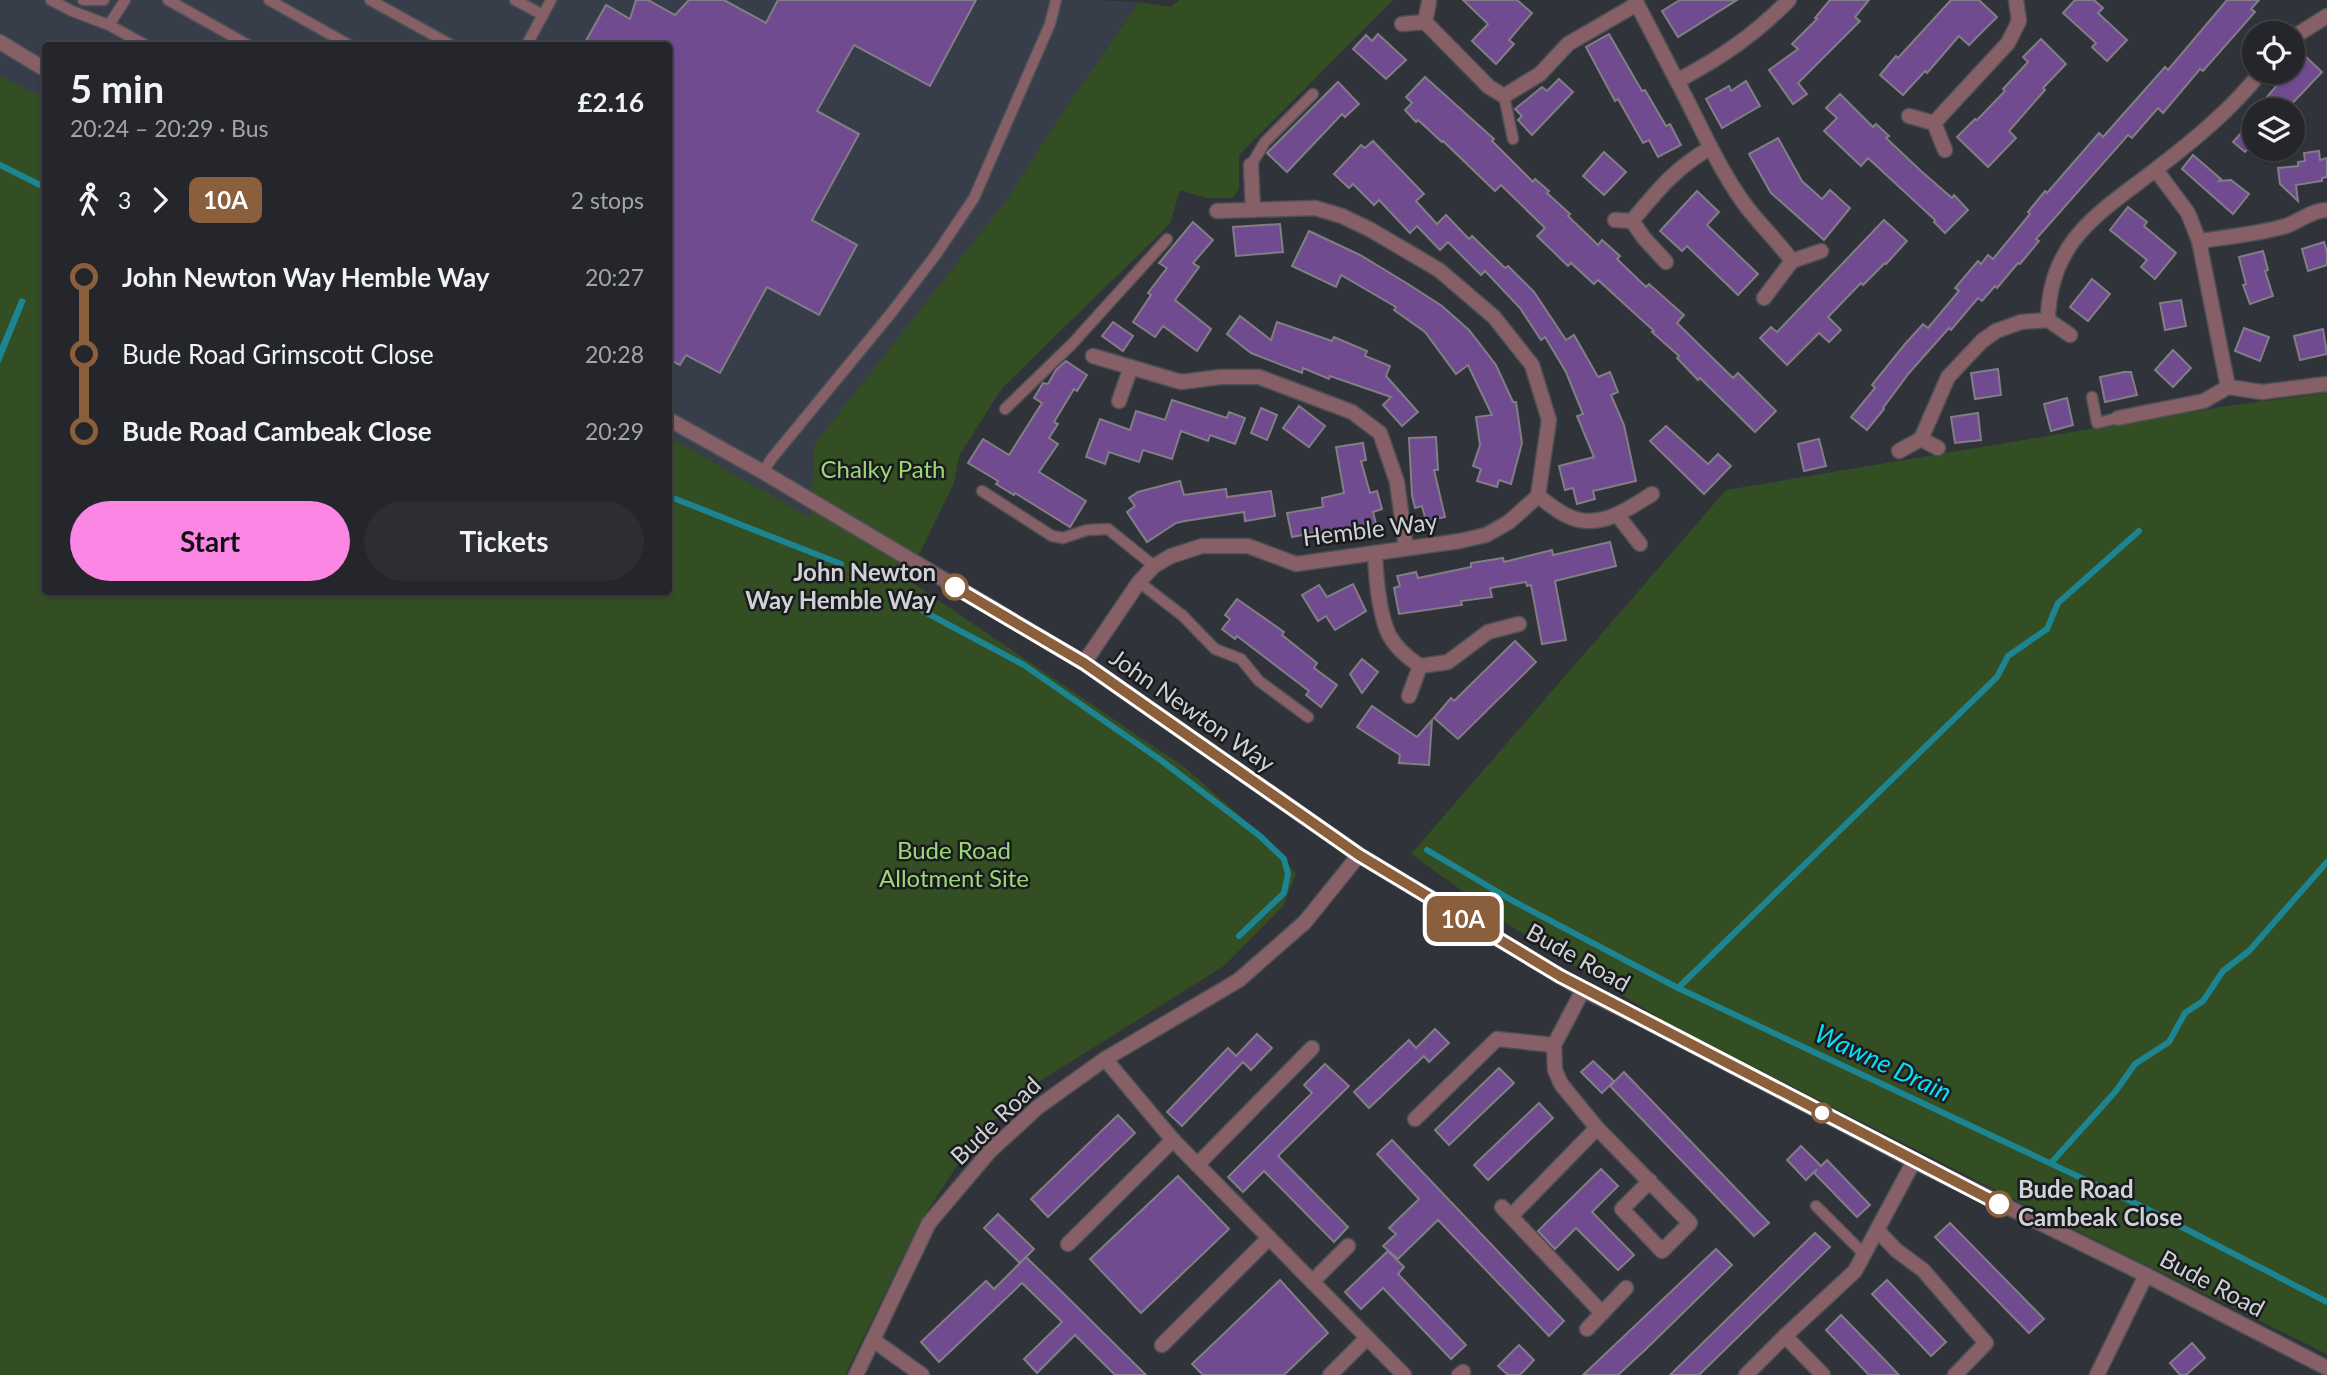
<!DOCTYPE html>
<meta charset="utf-8">
<style>
:root{--surface:#24262b;--page:#2c2e33;--text:#f1f3f6;--muted:#a3a5a9;--line:#414347;--accent:#fc86e4}
body{margin:0;font-family:Lato,sans-serif;background:var(--page);color:var(--text);height:100vh;display:flex;flex-direction:column;font-size:26px;white-space:nowrap}
*{box-sizing:border-box;margin:0}
p{font-size:23px;color:var(--muted)}
.icon{flex:none;width:38px;height:38px;fill:none;stroke:currentColor;stroke-width:2;stroke-linecap:round;stroke-linejoin:round}
.map{position:relative;flex:1;overflow:hidden}
.details{position:absolute;left:42px;top:42px;width:630px;height:553px;display:flex;flex-direction:column;background:var(--surface);border-radius:7px;box-shadow:0 2px 5px #0004,0 0 0 2px var(--line)}
.details>*{flex:none}
.badge{padding:0 14px;border-radius:10px;font-size:24px;line-height:46px}
.buttons{position:absolute;left:2242px;top:21px;display:grid;gap:14px}
.buttons a{display:grid;place-items:center;width:63px;height:63px;border-radius:50%;background:var(--surface);box-shadow:0 2px 5px #0004,0 0 0 2px var(--line);font-size:35px}
.map>.badge{position:absolute;translate:-50% -50%;box-shadow:0 0 0 4px #fff}
.legs{display:flex;align-items:center;gap:10px;height:77px;padding:0 28px;font-size:23px}
.legs p{margin-inline-start:auto}
.headline{display:flex;align-items:center;justify-content:space-between;height:119px;padding:0 28px}
h1{font-size:38px;font-weight:700;line-height:52px}
.primary-button{display:flex;gap:14px;margin-top:auto;padding:14px 28px}
.primary-button a{flex:1;height:80px;border-radius:42px;background:var(--accent);color:#111;font-size:28px;font-weight:700;line-height:80px;text-align:center}
.primary-button a+a{background:var(--page);color:var(--text)}
ul{padding:0 28px;list-style:none}
li{display:flex;align-items:center;gap:24px;height:77px;font-size:26px}
li i{display:grid;place-items:center;width:10px;height:100%;margin:0 9px;background:currentColor}
li i::after{content:'';width:18px;height:18px;margin:-9px;border:5px solid;border-radius:50%;background:var(--surface)}
li p{margin-inline-start:auto}
li:first-child i{background:linear-gradient(#0000 50%,currentColor 0)}
li:last-child i{background:linear-gradient(currentColor 50%,#0000 0)}
.map>svg:first-child{display:block}
.built{fill:#383e49}
.green{fill:#344e24}
.water{fill:#1d8492}
.lines{fill:none;stroke-linecap:round;stroke-linejoin:round}
.stream{stroke:#1d8492;stroke-width:6}
.building{fill:#704b8f;stroke:#817e85;stroke-width:2}
.service-casing{stroke:#4d5055;stroke-width:13}
.minor-casing{stroke:#4d5055;stroke-width:17}
.tertiary-casing{stroke:#4d5055;stroke-width:17}
.service{stroke:#866066;stroke-width:10}
.minor{stroke:#866066;stroke-width:14}
.tertiary{stroke:#866066;stroke-width:14}
.line-1-casing{stroke:#fff;stroke-width:16}
.line-1{stroke:#8b5e3c;stroke-width:10}
.stop-1-dot{fill:#fff;stroke:#8b5e3c;stroke-width:3.5}
.labels{text-anchor:middle;stroke-width:5;stroke-linejoin:round;paint-order:stroke}
.park-label{font-size:24px;fill:#9cd876;stroke:#1a1b1e}
.street-label{font-size:24px;fill:#d0d2d5;stroke:#1a1b1e}
.stop-label{font-size:24px;font-weight:bold;fill:#d0d2d5;stroke:#1a1b1e;text-anchor:end}
.water-label{font-size:26px;font-style:italic;fill:#07dff8;stroke:#1a1b1e}
</style>
<div class="map">
<svg width="2327" height="1375" viewBox="0 0 2327 1375">
<rect width="100%" height="100%" fill="#303339"/>
<!-- built -->
<path class="built" d="M0,0H1094L1139,2L1056,122L811,519L669,437L668,46H46L45,98L0,76Z"/>
<!-- green -->
<g class="green">
<path d="M1179,0H1393L1239,155V189L1233,198H1206L1180,190L1170,224L1002,388L959,456L954,483L907,579L1184,767L1264,837L1296,874L1283,906L1224,966L1032,1086L976,1137L920,1222L845,1375H0V76L45,98L46,592H668L669,437L811,518L814,445L1009,197L1056,122L1139,2L1171,7Z"/>
<path d="M2327,393V1354L2033,1209L1669,1024L1514,928L1411,854L1726,490L2233,405Z"/>
</g>
<!-- water -->
<path class="water" d="M20,298L26,300L0,364V346Z"/>
<g class="lines">
<!-- stream -->
<g class="stream">
<path d="M0,165L46,188"/>
<path d="M668,496L841,564"/>
<path d="M923,611L1024,665L1162,761L1260,836L1284,859L1288,874L1284,893L1239,936"/>
<path d="M1427,850L1513,901L1678,988L2143,1207L2327,1302"/>
<path d="M1678,988L1997,677L2008,656L2047,629L2058,603L2139,531"/>
<path d="M2051,1163L2115,1092L2135,1064L2169,1042L2185,1013L2203,1001L2223,971L2249,951L2327,862"/>
</g>
</g>
<!-- building -->
<g class="building">
<path d="M636,0H648L675,15L689,0H724L766,23L778,0H976L930,86L854,45L817,111L859,134L812,220L857,245L819,315L767,287L720,373L686,355L680,365L668,359V46H583L606,5L630,19Z"/>
<path d="M1463,0H1517L1532,13L1509,40L1514,44L1496,64L1472,41L1488,24Z"/>
<path d="M1680,0H1737L1678,37L1662,11Z"/>
<path d="M1830,0H1869L1855,17L1860,21L1798,83L1807,94L1793,104L1769,70L1798,49L1792,44L1817,19L1815,18Z"/>
<path d="M1951,0H1979L1997,17L1969,45L1959,36L1927,73L1925,71L1903,95L1880,75L1896,56L1898,58Z"/>
<path d="M2075,0H2094L2103,8L2098,13L2127,40L2107,61L2092,47L2096,43L2063,13Z"/>
<path d="M2227,0H2259L2251,9L2255,12L2203,71L2200,69L2163,113L2158,108L2132,138L2128,135L2036,239L2039,241L2020,264L2018,263L1997,288L1995,286L1982,301L1978,298L1951,330L1949,328L1909,373L1883,408L1884,409L1867,430L1851,417L1875,388L1872,385L1905,344L1923,324L1928,328L1959,291L1955,288L1978,261L1981,264L1988,255L1993,259L2030,214L2028,212L2045,191L2047,193L2099,133L2103,137L2165,67L2168,70Z"/>
<path d="M1378,34L1406,60L1386,79L1353,49L1366,35L1372,41Z"/>
<path d="M1609,34L1642,91L1645,90L1666,126L1670,124L1681,145L1658,157L1649,140L1643,143L1618,99L1615,101L1586,47Z"/>
<path d="M2041,39L2066,64L2043,88L2045,90L2009,131L2016,138L1988,167L1957,137L1975,119L1977,120L2005,91L2003,89L2028,62L2023,57Z"/>
<path d="M2304,55L2322,72L2286,110H2256L2288,72H2292V67Z"/>
<path d="M1425,77L1494,139L1492,141L1533,182L1535,179L1549,191L1547,193L1570,214L1568,216L1598,245L1602,240L1620,256L1617,259L1646,287L1649,284L1684,315L1677,323L1733,378L1738,373L1776,411L1755,432L1700,378L1698,380L1677,358L1679,356L1652,332L1654,331L1598,280L1594,284L1571,263L1568,266L1537,236L1545,228L1501,185L1495,191L1443,141L1442,142L1418,120L1416,122L1405,110L1412,103L1406,97Z"/>
<path d="M1559,79L1573,92L1532,135L1518,120L1522,116L1515,109L1542,87L1547,91Z"/>
<path d="M1746,81L1760,106L1722,128L1706,99L1729,86L1731,91Z"/>
<path d="M1338,82L1359,104L1345,117L1342,114L1287,172L1267,153Z"/>
<path d="M1840,94L1873,127L1876,124L1889,136L1886,138L1921,171L1952,198L1954,195L1968,210L1945,233L1934,222L1935,220L1868,158L1861,166L1824,131L1837,118L1826,108Z"/>
<path d="M2254,119V143L2245,152L2233,142Z"/>
<path d="M1778,138L1802,181L1822,199L1830,190L1850,208L1824,240L1771,193L1749,154Z"/>
<path d="M1373,141L1424,194L1416,201L1437,224L1446,215L1469,239L1472,236L1505,268L1508,266L1534,292L1566,340L1574,335L1598,377L1610,372L1618,392L1611,395L1624,425L1636,481L1593,491L1595,499L1577,504L1573,488L1565,490L1559,466L1594,457L1577,416L1583,414L1566,372L1545,337L1541,340L1520,308L1485,271L1481,275L1448,242L1440,250L1417,226L1410,233L1379,200L1374,205L1353,184L1349,188L1334,174L1361,145L1365,148Z"/>
<path d="M2319,151L2320,160L2327,158V177L2322,178V181L2296,185L2298,201L2280,184L2278,168L2298,166V162L2305,161L2304,153Z"/>
<path d="M1604,152L1626,172L1604,195L1583,176Z"/>
<path d="M2193,155L2221,179L2219,181L2231,180L2249,194L2233,214L2182,169Z"/>
<path d="M1697,191L1719,212L1707,225L1758,274L1738,295L1687,246L1682,251L1660,231Z"/>
<path d="M2128,207L2147,222L2144,226L2176,253L2155,279L2141,267L2147,260L2110,230Z"/>
<path d="M1884,220L1907,241L1886,264L1885,263L1863,285L1861,283L1828,317L1841,330L1829,342L1819,333L1787,365L1760,338L1771,327L1777,332Z"/>
<path d="M1193,222L1213,240L1193,263L1199,267L1175,300L1211,329L1197,351L1163,326L1155,337L1133,322L1151,295L1148,293L1167,268L1159,263Z"/>
<path d="M1280,224L1283,252L1236,256L1233,227Z"/>
<path d="M1309,231L1360,255L1408,284L1442,306L1469,330L1496,365L1513,402H1516L1522,443L1511,484L1499,480L1497,487L1477,481L1481,469L1473,466L1480,445L1476,417L1492,415L1468,365L1456,374L1425,332L1394,310L1396,307L1341,275L1336,287L1292,266Z"/>
<path d="M2324,242L2327,252V265L2308,271L2302,249Z"/>
<path d="M2263,251L2268,270L2265,271L2273,296L2250,304L2243,285L2246,284L2239,257Z"/>
<path d="M2092,279L2110,294L2088,321L2070,307Z"/>
<path d="M2181,300L2186,326L2165,330L2160,303Z"/>
<path d="M1240,316L1271,340L1277,322L1332,341L1334,337L1367,351L1365,356L1390,366L1386,376L1418,412L1402,426L1383,405L1391,397L1330,376L1329,379L1303,368L1302,373L1251,353L1227,334Z"/>
<path d="M1113,322L1133,336L1123,351L1102,336Z"/>
<path d="M2244,328L2269,337L2260,361L2235,351Z"/>
<path d="M2323,329L2327,354L2300,360L2294,336Z"/>
<path d="M2173,350L2191,368L2173,387L2155,370Z"/>
<path d="M1066,361L1087,375L1077,391L1074,389L1054,422L1058,424L1049,438L1058,444L1039,472L1086,501L1070,527L1015,493L1014,495L996,484L998,481L968,463L983,439L1009,455L1042,403L1034,398L1043,383L1048,384L1056,370Z"/>
<path d="M1998,369L2001,395L1975,399L1971,373Z"/>
<path d="M2124,372H2131L2137,395L2105,402L2100,377Z"/>
<path d="M2067,398L2073,425L2051,431L2044,404Z"/>
<path d="M1172,400L1227,418L1229,412L1245,418L1235,444L1210,435L1208,441L1181,431L1172,459L1143,450L1139,462L1109,452L1105,464L1086,457L1100,419L1130,430L1136,411L1165,420Z"/>
<path d="M1299,406L1325,426L1309,447L1283,428Z"/>
<path d="M1261,408L1277,415L1267,440L1251,433Z"/>
<path d="M1978,413L1981,440L1955,443L1951,417Z"/>
<path d="M1666,426L1708,464L1718,454L1731,466L1704,494L1650,441Z"/>
<path d="M1436,437L1438,470H1434L1445,517L1426,521L1422,506L1415,508L1412,495L1409,438Z"/>
<path d="M1819,439L1826,466L1804,471L1798,444Z"/>
<path d="M1363,443L1366,460L1361,461L1370,493L1377,491L1382,509L1373,512L1376,524L1329,535L1328,530L1292,537L1287,513L1323,507L1322,498L1344,493L1336,447Z"/>
<path d="M1180,481L1184,495L1226,489L1227,497L1271,491L1275,516L1245,521L1244,512L1185,521L1176,523L1147,542L1127,512L1135,506L1129,498L1138,492Z"/>
<path d="M1610,542L1616,566L1555,581L1566,640L1542,644L1531,585L1527,586L1526,582L1490,588L1492,597L1461,601L1462,605L1399,614L1394,588L1400,586L1397,576L1416,572L1418,578L1471,567V563L1503,558L1504,562L1552,550L1553,555Z"/>
<path d="M1353,584L1366,611L1335,630L1326,616L1318,621L1302,595L1319,585L1327,597Z"/>
<path d="M1237,599L1284,632L1282,635L1317,663L1314,668L1337,685L1321,707L1306,695L1309,691L1237,636L1235,639L1222,629L1230,619L1225,615Z"/>
<path d="M1515,641L1536,662L1458,739L1434,718L1451,698L1454,701Z"/>
<path d="M1362,659L1378,672L1362,693L1350,674Z"/>
<path d="M1372,706L1417,737L1432,720L1429,765L1399,763L1400,755L1357,727Z"/>
<path d="M1435,1029L1449,1043L1429,1062L1423,1055L1424,1056L1369,1108L1354,1092L1409,1040L1416,1048Z"/>
<path d="M1257,1034L1272,1048L1251,1070L1243,1062L1182,1126L1167,1112L1228,1048L1236,1056Z"/>
<path d="M1593,1061L1614,1081L1602,1093L1581,1072Z"/>
<path d="M1325,1064L1349,1086L1278,1156L1348,1227L1334,1242L1264,1171L1243,1192L1228,1177L1312,1093L1304,1085Z"/>
<path d="M1499,1068L1514,1083L1449,1145L1435,1130Z"/>
<path d="M1624,1072L1769,1223L1754,1236L1610,1086Z"/>
<path d="M1539,1103L1553,1118L1488,1180L1474,1165Z"/>
<path d="M1118,1115L1135,1133L1048,1217L1031,1199Z"/>
<path d="M1392,1140L1564,1321L1549,1336L1438,1220L1398,1259L1383,1246L1396,1234L1389,1228L1419,1199L1377,1154Z"/>
<path d="M1801,1146L1821,1166L1827,1160L1870,1205L1857,1217L1814,1173L1817,1169L1806,1180L1787,1160Z"/>
<path d="M1601,1169L1618,1186L1592,1212L1634,1255L1618,1270L1576,1228L1555,1249L1538,1231Z"/>
<path d="M1178,1176L1229,1229L1141,1313L1090,1259Z"/>
<path d="M998,1214L1034,1249L1020,1263L984,1228Z"/>
<path d="M1950,1223L2044,1319L2029,1333L1935,1237Z"/>
<path d="M1815,1233L1830,1247L1699,1375H1670Z"/>
<path d="M1716,1249L1732,1265L1645,1350L1618,1375H1583Z"/>
<path d="M1388,1251L1404,1267L1398,1274L1466,1345L1451,1359L1383,1288L1361,1309L1345,1292Z"/>
<path d="M1026,1257L1061,1291L1146,1375H1115L1075,1335L1037,1373L1024,1359L1062,1322L1022,1283L939,1362L921,1342L986,1281L994,1289Z"/>
<path d="M1280,1280L1328,1333L1284,1375H1203L1192,1364Z"/>
<path d="M1887,1280L1946,1342L1931,1356L1872,1294Z"/>
<path d="M1841,1315L1878,1353L1899,1375H1869L1826,1330Z"/>
<path d="M2192,1343L2205,1358L2186,1375H2180L2170,1363Z"/>
<path d="M1519,1345L1534,1360L1520,1375H1508L1498,1366Z"/>
</g>
<g class="lines">
<!-- service casing -->
<g class="service-casing">
<g id="service">
<path d="M51,0L72,11L109,25L147,46"/>
<path d="M83,0H104"/>
<path d="M168,0L250,46"/>
<path d="M269,0L351,46"/>
<path d="M370,0L453,46"/>
<path d="M515,0L543,15"/>
<path d="M109,25L125,0"/>
<path d="M526,46L551,0"/>
<path d="M1504,96L1513,139"/>
<path d="M1251,165L1265,142L1313,94"/>
<path d="M2092,397L2097,423L2118,418"/>
<path d="M1005,409L1072,344L1167,239"/>
<path d="M763,472L772,458L892,312L937,253L974,198L1050,24L1056,0"/>
<path d="M982,491L1052,536L1063,538L1087,530L1108,529L1154,566"/>
<path d="M1139,582L1183,616L1215,649L1241,659L1259,681L1308,717"/>
<path d="M1816,1206L1864,1254"/>
</g>
</g>
<!-- minor casing -->
<g class="minor-casing">
<g id="minor">
<path d="M1635,0L1677,81C1722,57 1753,36 1789,0"/>
<path d="M1425,22L1489,87L1504,96L1540,74L1568,44L1637,4"/>
<path d="M1402,24L1425,22L1429,2"/>
<path d="M2292,38L2327,16"/>
<path d="M1677,81C1699,122 1716,164 1743,202C1758,223 1777,240 1792,261"/>
<path d="M1909,116L1934,123L1945,150"/>
<path d="M1934,123L2008,43L2019,21L2016,0"/>
<path d="M1251,165L1253,210"/>
<path d="M2156,170L2188,213L2199,241L2228,387"/>
<path d="M1615,220L1632,221C1658,190 1674,169 1710,148"/>
<path d="M1632,221L1644,238L1666,262"/>
<path d="M2199,241C2228,237 2258,234 2286,226C2300,221 2312,210 2327,210"/>
<path d="M1764,298L1792,261L1821,251"/>
<path d="M2070,335L2048,320C2049,241 2099,213 2155,170C2193,141 2232,109 2261,72"/>
<path d="M1093,356L1181,382L1220,377H1259L1352,412L1380,433L1397,482L1406,548"/>
<path d="M1119,401L1131,367"/>
<path d="M2118,418L2204,401L2228,387L2262,392L2327,384"/>
<path d="M1921,439L1948,377L1982,341L1996,331L2021,322L2048,320"/>
<path d="M1899,451L1921,439L1938,448"/>
<path d="M1538,496C1548,503 1559,513 1570,517C1600,530 1628,509 1652,494"/>
<path d="M1618,516L1640,544"/>
<path d="M1375,554C1376,578 1379,613 1389,635C1396,648 1408,658 1420,666L1448,662L1488,632L1519,624"/>
<path d="M1084,663L1139,582L1154,566L1171,556L1202,546H1248L1296,564L1460,541L1486,535L1509,522L1538,496L1549,420L1532,365L1494,317L1439,270L1371,230L1342,216L1315,208L1217,211"/>
<path d="M1409,696L1420,666"/>
<path d="M1583,990L1554,1045L1555,1070L1561,1084L1597,1128L1690,1223L1662,1251L1622,1209L1650,1181"/>
<path d="M1105,1059L1173,1140L1404,1375"/>
<path d="M1415,1119L1497,1039L1554,1045"/>
<path d="M1197,1165L1312,1048"/>
<path d="M1502,1207L1602,1313"/>
<path d="M1512,1215L1597,1128"/>
<path d="M1877,1230L1896,1250L1923,1270L1986,1343L1955,1375"/>
<path d="M1068,1244L1173,1140"/>
<path d="M1312,1282L1348,1246"/>
<path d="M1587,1329L1626,1288"/>
<path d="M1785,1336L1823,1375"/>
<path d="M873,1340L922,1375"/>
<path d="M1162,1345L1269,1238"/>
<path d="M856,1375L929,1223L990,1151L1038,1107L1105,1059L1239,980L1305,922L1359,855"/>
<path d="M1330,1375L1367,1338"/>
<path d="M1459,1375L1463,1372"/>
<path d="M1746,1375L1785,1336L1855,1271L1914,1161"/>
<path d="M2097,1375L2146,1275"/>
</g>
</g>
<!-- tertiary casing -->
<g class="tertiary-casing">
<g id="tertiary">
<path d="M0,42L46,70"/>
<path d="M668,419L763,472L1084,663L1359,855L1583,990L1652,1024L1914,1161L2146,1275L2327,1368"/>
</g>
</g>
<!-- service -->
<use href="#service" class="service"/>
<!-- minor -->
<use href="#minor" class="minor"/>
<!-- tertiary -->
<use href="#tertiary" class="tertiary"/>
</g>
<g class="lines">
<!-- line-1 casing -->
<g class="line-1-casing">
<path id="line-1" d="M955,587L1084,663L1359,855L1560,976L1999,1204"/>
</g>
<!-- line-1 -->
<use href="#line-1" class="line-1"/>
</g>
<!-- markers -->
<g class="stop-1-dot">
<circle cx="955" cy="587" r="12"/>
<circle cx="1822" cy="1113" r="9"/>
<circle cx="1999" cy="1204" r="12"/>
</g>
<g class="labels">
<!-- park labels -->
<g class="park-label">
<text x="883" y="478">Chalky Path</text>
<text x="954" y="859">Bude Road<tspan x="954" dy="28">Allotment Site</tspan></text>
</g>
<!-- street labels -->
<g class="street-label">
<text transform="translate(1370 530) rotate(-7)" y="8">Hemble Way</text>
<text transform="translate(1192 711) rotate(35)" y="8">John Newton Way</text>
<text transform="translate(1578 958) rotate(29)" y="8">Bude Road</text>
<text transform="translate(996 1121) rotate(-44)" y="8">Bude Road</text>
<text transform="translate(2212 1284) rotate(28)" y="8">Bude Road</text>
</g>
<!-- stop labels -->
<g class="stop-label">
<text x="936" y="581">John Newton<tspan x="936" dy="28">Way Hemble Way</tspan></text>
<text x="2018" y="1198" text-anchor="start">Bude Road<tspan x="2018" dy="28">Cambeak Close</tspan></text>
</g>
<!-- water labels -->
<g class="water-label">
<text transform="translate(1883 1063) rotate(25)" y="9">Wawne Drain</text>
</g>
</g>
</svg>
<div class="buttons">
<a><svg class="icon" aria-label="locate" viewBox="0 0 24 24"><circle cx="12" cy="12" r="6"/><path d="M12 2v4M12 18v4M2 12h4M18 12h4"/></svg></a>
<a><svg class="icon" aria-label="layers" viewBox="0 0 24 24"><path d="M12 4l9 5-9 5-9-5zM3 14l9 5 9-5"/></svg></a>
</div>
<b class="badge" style="left:1463px;top:919px;background:#8b5e3c;color:#fff">10A</b>
<section class="details">
<div class="headline"><div><h1>5 min</h1><p>20:24 – 20:29 · Bus</p></div><b>£2.16</b></div>
<div class="legs"><svg class="icon" aria-label="walk" viewBox="0 0 24 24"><circle cx="13" cy="4" r="2"/><path d="M13 8l-2 6 4 7M11 14l-3 7M7 12l3-4h3l4 4"/></svg>3<svg class="icon" aria-label="forward" viewBox="0 0 24 24"><path d="M9 5l7 7-7 7"/></svg><b class="badge" style="background:#8b5e3c;color:#fff">10A</b><p>2 stops</p></div>
<ul>
<li><i style="color:#8b5e3c"></i><b>John Newton Way Hemble Way</b><p>20:27</p></li>
<li><i style="color:#8b5e3c"></i><span>Bude Road Grimscott Close</span><p>20:28</p></li>
<li><i style="color:#8b5e3c"></i><b>Bude Road Cambeak Close</b><p>20:29</p></li>
</ul>
<div class="primary-button"><a>Start</a><a>Tickets</a></div>
</section>
</div>
